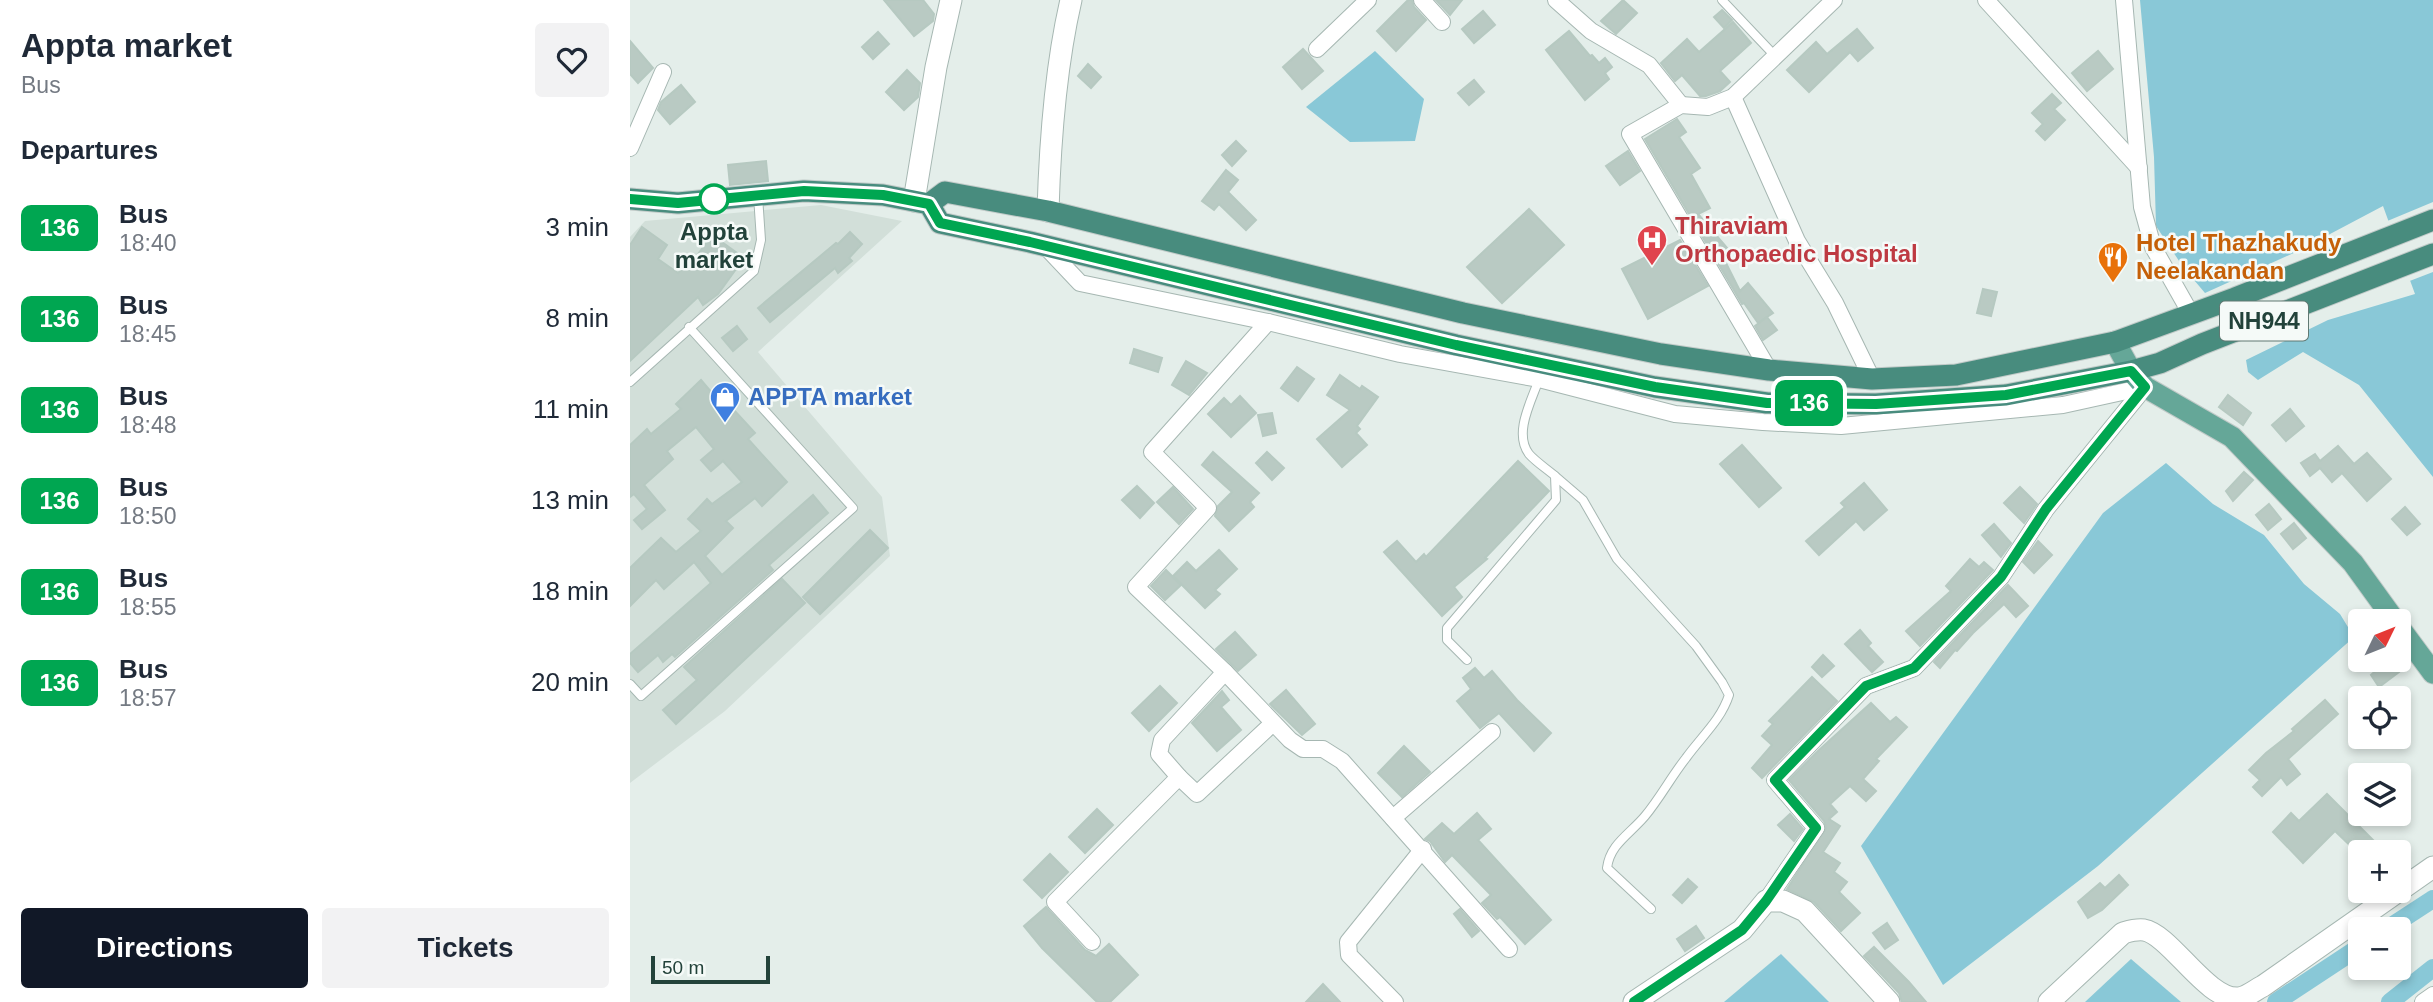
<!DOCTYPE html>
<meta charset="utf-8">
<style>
:root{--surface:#fff;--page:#f2f2f3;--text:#1f2937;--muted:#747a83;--accent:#111827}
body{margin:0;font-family:Arial,sans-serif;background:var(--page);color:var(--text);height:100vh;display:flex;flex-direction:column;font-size:26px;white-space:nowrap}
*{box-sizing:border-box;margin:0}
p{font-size:23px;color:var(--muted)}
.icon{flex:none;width:38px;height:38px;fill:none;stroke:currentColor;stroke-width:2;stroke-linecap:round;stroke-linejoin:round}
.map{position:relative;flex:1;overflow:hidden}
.panel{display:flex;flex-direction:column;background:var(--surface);width:630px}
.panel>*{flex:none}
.badge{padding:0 14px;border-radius:10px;font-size:24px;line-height:46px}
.needle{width:46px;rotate:47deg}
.fabs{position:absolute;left:1718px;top:609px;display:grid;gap:14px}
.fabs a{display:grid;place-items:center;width:63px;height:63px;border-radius:7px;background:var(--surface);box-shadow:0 4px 10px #0003;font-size:35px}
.scale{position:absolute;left:21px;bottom:18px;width:119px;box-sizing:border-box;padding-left:7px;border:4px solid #22423a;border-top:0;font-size:19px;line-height:24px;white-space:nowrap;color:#22423a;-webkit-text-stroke:5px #f5faf8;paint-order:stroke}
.map>.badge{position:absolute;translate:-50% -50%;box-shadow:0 0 0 4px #fff}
h2{padding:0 21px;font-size:26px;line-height:63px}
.round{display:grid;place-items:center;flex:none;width:74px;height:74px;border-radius:7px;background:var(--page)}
.headline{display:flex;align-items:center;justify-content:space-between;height:119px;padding:0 21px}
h1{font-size:33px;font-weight:700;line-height:52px}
.button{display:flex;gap:14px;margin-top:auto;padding:14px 21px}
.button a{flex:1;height:80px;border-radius:7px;background:var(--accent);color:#fff;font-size:28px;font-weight:700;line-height:80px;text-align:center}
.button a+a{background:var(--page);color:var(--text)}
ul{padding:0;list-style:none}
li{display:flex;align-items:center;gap:21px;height:91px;padding:0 21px}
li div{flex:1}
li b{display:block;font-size:26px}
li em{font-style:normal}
li .badge{min-width:77px;font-weight:700;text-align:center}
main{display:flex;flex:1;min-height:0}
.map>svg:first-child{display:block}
.built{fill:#d2dfd9}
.water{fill:#89c8d7}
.pier{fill:#e4eeea}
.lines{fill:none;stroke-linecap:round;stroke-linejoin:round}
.canal{stroke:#89c8d7;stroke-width:18}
.building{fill:#b9cac3;stroke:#b6c9c1;stroke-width:2}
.service-casing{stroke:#a6b7b2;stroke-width:10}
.minor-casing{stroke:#a6b7b2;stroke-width:18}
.tertiary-casing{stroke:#a6b7b2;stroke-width:23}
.primary-casing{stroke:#c1cac8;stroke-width:23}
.trunk-casing{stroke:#c1cac8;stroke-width:23}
.service{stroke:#fff;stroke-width:8}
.minor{stroke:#fff;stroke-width:16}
.tertiary{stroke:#fff;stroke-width:21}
.primary{stroke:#65a798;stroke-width:21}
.trunk{stroke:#488c7e;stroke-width:21}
.line-casing{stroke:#fff;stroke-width:16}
.line{stroke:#00a651;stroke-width:10}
.stop-dot{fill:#fff;stroke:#00a651;stroke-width:3.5}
.labels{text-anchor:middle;stroke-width:5;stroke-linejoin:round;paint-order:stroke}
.shield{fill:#f5faf8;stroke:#617973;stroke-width:2}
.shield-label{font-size:23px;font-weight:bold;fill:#22423a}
.health-label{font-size:24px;font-weight:bold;fill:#be3a42;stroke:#f5faf8;text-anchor:start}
.stop-label{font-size:24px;font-weight:bold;fill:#22423a;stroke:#f5faf8}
.food-label{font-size:24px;font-weight:bold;fill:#c56008;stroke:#f5faf8;text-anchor:start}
.shop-label{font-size:24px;font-weight:bold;fill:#366cbe;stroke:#f5faf8;text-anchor:start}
</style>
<main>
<section class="panel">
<div class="headline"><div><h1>Appta market</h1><p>Bus</p></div><a class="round"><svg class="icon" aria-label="heart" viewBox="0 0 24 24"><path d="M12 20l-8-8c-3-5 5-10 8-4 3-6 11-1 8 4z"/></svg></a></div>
<h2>Departures</h2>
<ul>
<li><span class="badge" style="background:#00a651;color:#fff">136</span><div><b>Bus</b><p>18:40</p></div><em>3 min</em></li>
<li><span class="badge" style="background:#00a651;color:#fff">136</span><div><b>Bus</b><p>18:45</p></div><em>8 min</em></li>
<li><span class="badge" style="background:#00a651;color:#fff">136</span><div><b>Bus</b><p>18:48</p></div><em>11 min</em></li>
<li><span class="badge" style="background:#00a651;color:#fff">136</span><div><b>Bus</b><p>18:50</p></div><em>13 min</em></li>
<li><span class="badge" style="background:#00a651;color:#fff">136</span><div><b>Bus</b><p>18:55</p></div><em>18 min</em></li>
<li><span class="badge" style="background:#00a651;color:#fff">136</span><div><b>Bus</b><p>18:57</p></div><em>20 min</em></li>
</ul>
<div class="button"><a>Directions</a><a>Tickets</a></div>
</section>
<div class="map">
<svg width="1803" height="1002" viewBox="0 0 1803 1002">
<rect width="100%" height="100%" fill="#e4eeea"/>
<!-- built -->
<path class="built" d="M191,205L272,221L128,352L252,497L260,556L95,711L0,783V237L15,221Z"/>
<!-- water -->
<g class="water">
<path d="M1510,0H1803V477L1729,385L1673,352L1628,380L1618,372L1616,360L1698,320L1785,294L1753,206L1666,252L1575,293L1553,267L1526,226L1524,157Z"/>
<path d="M745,51L794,99L785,141L720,142L676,107Z"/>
<path d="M1536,463L1583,504L1634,535L1674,584L1710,614L1724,637L1468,866L1313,985L1231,846L1473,513Z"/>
<path d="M1151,954L1199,1002H1094Z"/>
<path d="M1501,959L1551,1002H1455Z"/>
</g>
<!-- pier -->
<path class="pier" d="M1803,202V272L1777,282L1755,222Z"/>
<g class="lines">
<!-- canal -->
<g class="canal">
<path d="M1757,929L1803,899"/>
<path d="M1646,1002L1731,946"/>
<path d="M1760,1002L1803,968"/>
</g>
</g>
<!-- building -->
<g class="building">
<path d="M254,0H293L304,14L303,21L284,36Z"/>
<path d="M778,0H782L784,7L796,20L766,51L747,31Z"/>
<path d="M806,0H832L820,15Z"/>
<path d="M993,0L1007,13L986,34L971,21Z"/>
<path d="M1092,10L1102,20L1094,28L1084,17Z"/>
<path d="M853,11L865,25L844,43L832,29Z"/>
<path d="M1103,22L1121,43L1090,71L1100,82L1090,91L1076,96H1070L1052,75L1045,81L1031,63L1057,39L1069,52Z"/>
<path d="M1227,29L1243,48L1228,61L1220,52L1179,92L1157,70L1186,42L1197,54Z"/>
<path d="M939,31L960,56L962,55L969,63L975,58L982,67L975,73L979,79L955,100L916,50Z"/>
<path d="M248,32L259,44L243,59L232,47Z"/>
<path d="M0,41L23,68L8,83L0,74Z"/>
<path d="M673,49L693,71L672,89L653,67Z"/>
<path d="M1468,51L1483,69L1457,91L1442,73Z"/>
<path d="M458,64L471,77L461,88L448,76Z"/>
<path d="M277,70L290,83L288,97L274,110L256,92Z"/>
<path d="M844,80L854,92L839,105L828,93Z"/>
<path d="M51,85L65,102L40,124L28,110L31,102Z"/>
<path d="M1422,94L1431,103L1424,109L1435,120L1415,140L1406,131L1413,124L1402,113Z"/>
<path d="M1047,119L1056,132L1049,137L1070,168L1061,174L1080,208L1068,214L1097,248L1091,253L1110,291L1118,283L1143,313L1128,323L1114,303L1112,304L1015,139Z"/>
<path d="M606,141L616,151L602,166L592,155Z"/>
<path d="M998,151L1010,171L990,185L976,166Z"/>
<path d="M136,161L138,181L100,185L98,165Z"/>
<path d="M596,170L608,180L598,192L626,220L616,230L589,204L584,210L572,201Z"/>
<path d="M899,209L934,245L872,303L837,267Z"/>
<path d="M12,227L37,245L28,259L48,273L56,266L58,268L82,235L114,258L88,294L73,305L68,297L0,361V245Z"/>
<path d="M220,232L232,244L219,258L222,261L208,273L205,268L140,322L128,308L206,243L208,244Z"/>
<path d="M1050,240L1078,286L1018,319L992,269Z"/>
<path d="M1353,289L1367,292L1361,316L1347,313Z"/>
<path d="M1137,317L1147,330L1133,340L1125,326Z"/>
<path d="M107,326L117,339L103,351L92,338Z"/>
<path d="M504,349L532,358L528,372L500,363Z"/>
<path d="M556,361L577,373L559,395L542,385Z"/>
<path d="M667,367L684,379L668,401L651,388Z"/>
<path d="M710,375L730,389L732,386L748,397L727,426L730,429L726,433L737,445L712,467L687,439L720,410L697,395Z"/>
<path d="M71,380L99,413L103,409L125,433L118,439L157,482L132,506L125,498L96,521L103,528L75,556L92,575L183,495L198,513L139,565L143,570L45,657L42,654L33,662L28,655L8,672L0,663V654L81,583L64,562L34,589L26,580L0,606V568L31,538L46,552L71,531L58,519L77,499L82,504L112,482L93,461L81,471L71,460L84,449L66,427L37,451L43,459L14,485L35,510L12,529L4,520L17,509L4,494L0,497V445L17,429L21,434L51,409L46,404Z"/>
<path d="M1598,395L1621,413L1613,425L1589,407Z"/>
<path d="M610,396L626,413L601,437L578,414L594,398L601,405Z"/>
<path d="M1660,409L1674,426L1656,441L1642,425Z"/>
<path d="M642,413L646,433L633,436L628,415Z"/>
<path d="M1112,445L1151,488L1129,507L1090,464Z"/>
<path d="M1708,446L1724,464L1737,453L1761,479L1737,501L1712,473L1702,482L1690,468L1680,476L1671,463L1685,454L1690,461Z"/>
<path d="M583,452L629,493L620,502L624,507L599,531L585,516L588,506L602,492L572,465Z"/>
<path d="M637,452L654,468L642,480L626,463Z"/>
<path d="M888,461L919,491L855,558L857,559L824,587L832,597L812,616L754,552L767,541L786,562L794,554L796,557Z"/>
<path d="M1614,472L1623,480L1603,501L1596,491Z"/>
<path d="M1234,483L1257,510L1234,530L1226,521L1189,555L1176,541L1215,507L1211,503Z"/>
<path d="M507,486L524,503L510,518L492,500Z"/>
<path d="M543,487L563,509L549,524L527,502Z"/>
<path d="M1390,487L1407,504L1394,523L1374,503Z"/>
<path d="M1639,504L1651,519L1638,530L1626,515Z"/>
<path d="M1775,507L1790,524L1777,535L1762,519Z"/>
<path d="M1664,523L1676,538L1663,549L1651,534Z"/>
<path d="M1364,524L1381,543L1371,557L1352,535Z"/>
<path d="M240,530L258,548L190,614L173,597Z"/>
<path d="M1408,541L1422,555L1404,573L1393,562Z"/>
<path d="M589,550L607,569L585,590L590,594L575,608L543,576L557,562L566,571Z"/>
<path d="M1340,559L1349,567L1354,562L1363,570L1290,646L1276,631L1321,591L1316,586Z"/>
<path d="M536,570L551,585L535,600L521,586Z"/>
<path d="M152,579L175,603L46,724L33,710L67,680L54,667Z"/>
<path d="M1378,585L1398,606L1386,617L1374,604L1343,633L1327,651L1325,650L1310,668L1304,662Z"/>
<path d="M1230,630L1241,643L1238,646L1253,662L1242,672L1215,644Z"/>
<path d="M605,632L626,655L608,671L586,649Z"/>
<path d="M1193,655L1204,666L1192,677L1182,667Z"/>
<path d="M1758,660H1761L1769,672L1749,687L1741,675Z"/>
<path d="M845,668L854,678L862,671L887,700L921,733L904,751L869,713L850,728L827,701L841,689L833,678Z"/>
<path d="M1182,677L1207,701L1132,778L1122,768L1142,745L1132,736L1143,724L1139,721Z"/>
<path d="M530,686L547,703L519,731L502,713Z"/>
<path d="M656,690L685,724L672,735L640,704Z"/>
<path d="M592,691L599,700L591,707L611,730L587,751L562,723Z"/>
<path d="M1695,700L1708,714L1658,759L1670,774L1657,785L1651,777L1632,796L1623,787L1630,780L1619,770L1636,753L1664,731L1662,729Z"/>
<path d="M1241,703L1260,722L1266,717L1277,727L1246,759L1249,761L1233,779L1246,791L1236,801L1220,786L1200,804L1207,812L1199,819L1210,826L1193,852L1210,863L1204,872L1217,882L1209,892L1230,913L1211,931L1184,902L1157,889L1196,828L1194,821L1159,780L1188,751Z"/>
<path d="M774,746L800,772L772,797L748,773Z"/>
<path d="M1697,794L1743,840L1729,854L1705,831L1673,863L1643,832L1661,813L1669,821Z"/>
<path d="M467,809L483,825L455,853L439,837Z"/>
<path d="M847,813L861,829L848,840L921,920L895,944L870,917L867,919L852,903L861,895L822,855L815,862L800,841L795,839L812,823L824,834Z"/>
<path d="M1160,814L1173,829L1164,841L1148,825Z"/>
<path d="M420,854L438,872L412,898L394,880Z"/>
<path d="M1489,875L1498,885L1472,910L1458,918L1448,902L1470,883L1475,888Z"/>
<path d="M1058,879L1067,887L1052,903L1043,895Z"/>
<path d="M416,907L455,950L466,956L479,944L508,975L480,1002H467L412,948L394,926Z"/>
<path d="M830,909L849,931L842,937L824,914Z"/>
<path d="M1257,923L1268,940L1255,949L1243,933Z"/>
<path d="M1066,926L1074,938L1055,951L1047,939Z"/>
<path d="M1244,947L1279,982L1296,1002H1272L1269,993L1234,956Z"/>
<path d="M693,984L710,1002H676Z"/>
</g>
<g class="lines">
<!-- service casing -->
<g class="service-casing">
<g id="service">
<path d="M1092,0L1146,57"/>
<path d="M0,382L124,271L131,240L128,196"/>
<path d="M925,476L953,500L987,559L1066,646L1092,682L1099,695C1091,720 1071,737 1056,758C1041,777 1030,798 1015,816C1000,834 980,844 977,868L1021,909"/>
<path d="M837,660L817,640V628L926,500L925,476C917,469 906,462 899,454C883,433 902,400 909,379"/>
<path d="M0,684L11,696L223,508L59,327"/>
</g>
</g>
<!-- minor casing -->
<g class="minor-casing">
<g id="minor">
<path d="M792,0L812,22"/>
<path d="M926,0L961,31L1019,65L1051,105"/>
<path d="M1356,0L1509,168"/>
<path d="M1494,0L1512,207L1523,247L1561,314"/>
<path d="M687,49L738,0"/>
<path d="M1103,97L1167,241L1205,303L1242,379"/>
<path d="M0,148L33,72"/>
<path d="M415,246L450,283L638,322L770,354L909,379L1045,414L1133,422L1211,426L1433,405L1515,387"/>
<path d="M638,322L522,452L578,508L506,587L595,672L660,740L673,749H693L712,761L879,949"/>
<path d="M1139,370L1000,134L1051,105L1078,107L1103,97L1204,0"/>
<path d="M549,777L529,754L532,740L595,672"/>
<path d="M763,818L862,732"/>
<path d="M1136,901L1186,828L1145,780L1236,686L1284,668L1371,577L1416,509L1515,387"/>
<path d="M462,942L425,902L549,777L567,794L642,724"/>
<path d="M765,1002L719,955L718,942L793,849"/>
<path d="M1793,1002L1803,995"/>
</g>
</g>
<!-- tertiary casing -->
<g class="tertiary-casing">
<g id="tertiary">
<path d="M284,201L306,67L321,0"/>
<path d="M418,211C420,141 425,69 441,0"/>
<path d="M1004,1002L1112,930L1136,901H1153L1175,911L1259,1002"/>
<path d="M1419,1002L1493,933C1500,931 1506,929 1514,930C1541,935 1577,1001 1609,998C1617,997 1625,990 1633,986L1803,867"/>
</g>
</g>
<!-- primary casing -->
<g class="primary-casing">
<g id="primary">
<path d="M1485,342L1501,371L1515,387L1602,437L1723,563L1765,621"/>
<path d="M1769,627L1803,673"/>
</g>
</g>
<!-- trunk casing -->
<g class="trunk-casing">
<g id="trunk">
<path d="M0,199L48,203L174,191L253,195L299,204L310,223L400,242L826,345L1025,387L1137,403L1246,404L1376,395L1501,371L1530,363L1572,344L1803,254"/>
<path d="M299,204L315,192L418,211L833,313L1031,354L1139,370L1242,379L1326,375L1485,342L1605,298L1803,220"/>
</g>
</g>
<!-- service -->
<use href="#service" class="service"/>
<!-- minor -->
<use href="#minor" class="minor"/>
<!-- tertiary -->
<use href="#tertiary" class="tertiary"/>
<!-- primary -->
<use href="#primary" class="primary"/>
<!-- trunk -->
<use href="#trunk" class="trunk"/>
</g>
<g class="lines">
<!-- line casing -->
<g class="line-casing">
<path id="line" d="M0,199L48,203L174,191L253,195L299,204L310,223L400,242L826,345L1025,387L1137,403L1246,404L1376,395L1501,371L1515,387L1416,509L1371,577L1284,668L1236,686L1145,780L1186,828L1136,901L1112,930L1004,1002"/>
</g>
<!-- line -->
<use href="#line" class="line"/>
</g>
<!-- icons -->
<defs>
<g id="hospital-pin" transform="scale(1.575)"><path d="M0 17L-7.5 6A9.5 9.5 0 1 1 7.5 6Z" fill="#e0444e" stroke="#f5faf8"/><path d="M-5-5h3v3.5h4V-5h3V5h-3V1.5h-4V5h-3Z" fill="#fff"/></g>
<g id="restaurant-pin" transform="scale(1.575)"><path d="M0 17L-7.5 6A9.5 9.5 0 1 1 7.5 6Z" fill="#e8710a" stroke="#f5faf8"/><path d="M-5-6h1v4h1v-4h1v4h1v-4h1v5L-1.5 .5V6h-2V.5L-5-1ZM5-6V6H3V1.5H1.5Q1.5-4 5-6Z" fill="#fff"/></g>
<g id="shop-pin" transform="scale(1.575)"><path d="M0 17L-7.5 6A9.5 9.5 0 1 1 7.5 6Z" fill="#3f7fe0" stroke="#f5faf8"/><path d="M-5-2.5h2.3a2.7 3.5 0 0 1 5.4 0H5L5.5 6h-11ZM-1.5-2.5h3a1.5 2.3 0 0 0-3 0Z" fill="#fff"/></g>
</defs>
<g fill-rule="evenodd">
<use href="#hospital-pin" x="1022" y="240"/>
<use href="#restaurant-pin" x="1483" y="257"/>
<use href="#shop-pin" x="95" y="397"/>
</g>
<!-- markers -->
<circle class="stop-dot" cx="84" cy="199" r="14"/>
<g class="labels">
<!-- shield labels -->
<rect class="shield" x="1590" y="301.5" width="88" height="39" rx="5"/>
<g class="shield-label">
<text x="1634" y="329">NH944</text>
</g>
<!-- health labels -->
<g class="health-label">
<text x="1045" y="234">Thiraviam<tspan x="1045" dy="28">Orthopaedic Hospital</tspan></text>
</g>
<!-- stop labels -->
<g class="stop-label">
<text x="84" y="240">Appta<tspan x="84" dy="28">market</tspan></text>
</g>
<!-- food labels -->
<g class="food-label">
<text x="1506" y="251">Hotel Thazhakudy<tspan x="1506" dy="28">Neelakandan</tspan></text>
</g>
<!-- shop labels -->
<g class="shop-label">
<text x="118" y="405">APPTA market</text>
</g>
</g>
</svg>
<div class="fabs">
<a><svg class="needle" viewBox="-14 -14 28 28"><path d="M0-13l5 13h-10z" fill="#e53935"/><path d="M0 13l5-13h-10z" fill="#747a83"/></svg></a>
<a><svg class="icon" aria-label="locate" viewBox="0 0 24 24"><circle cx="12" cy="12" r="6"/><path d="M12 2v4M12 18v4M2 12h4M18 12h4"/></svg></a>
<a><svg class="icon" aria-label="layers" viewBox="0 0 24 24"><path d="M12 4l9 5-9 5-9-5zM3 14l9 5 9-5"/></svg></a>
<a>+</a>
<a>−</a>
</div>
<div class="scale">50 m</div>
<b class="badge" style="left:1179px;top:403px;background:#00a651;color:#fff">136</b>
</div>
</main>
